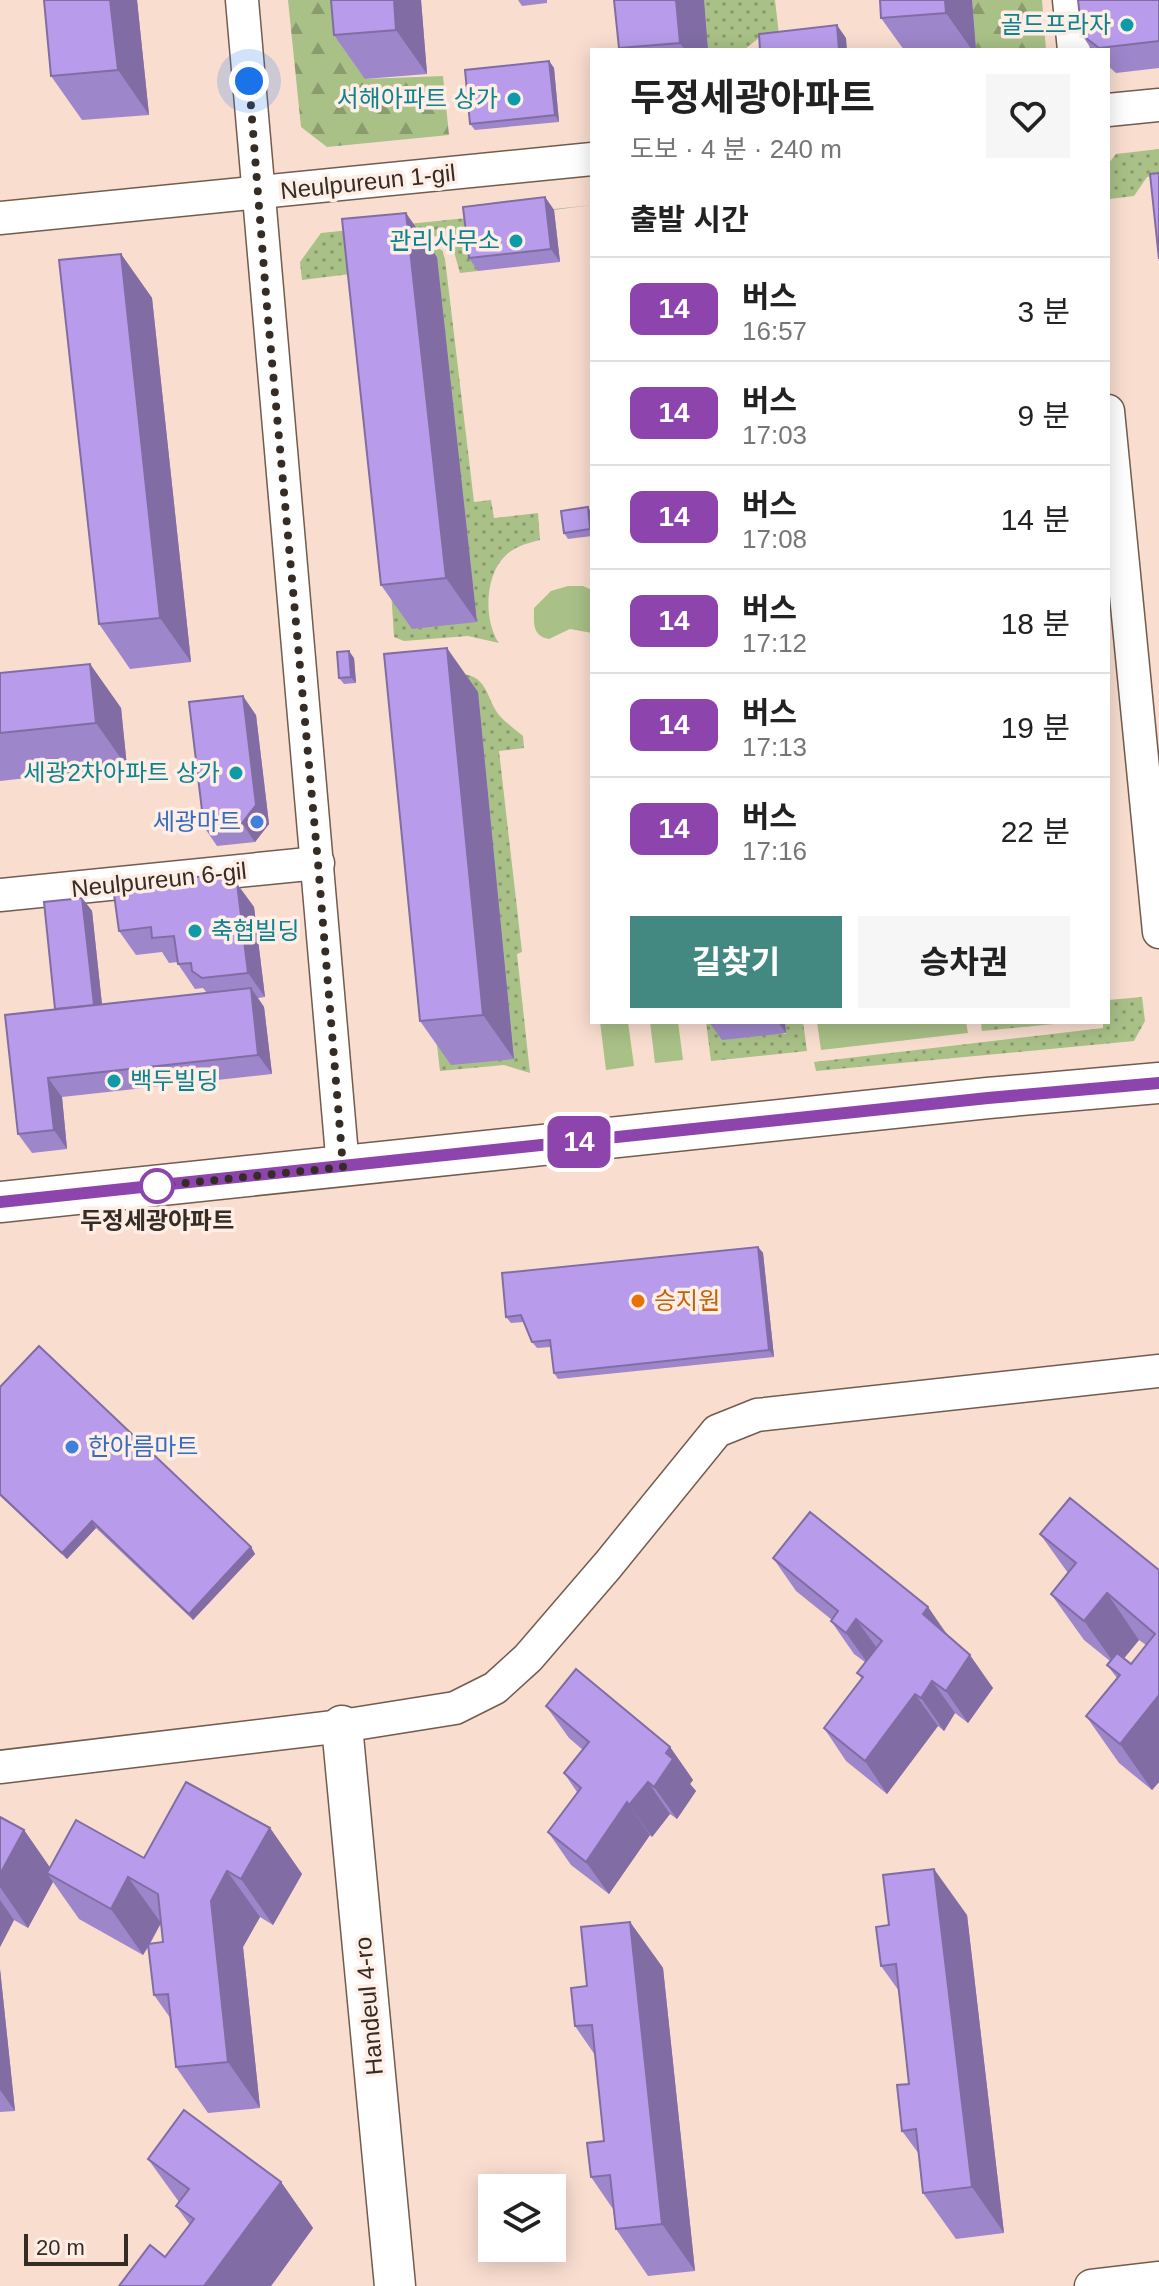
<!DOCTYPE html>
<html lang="ko">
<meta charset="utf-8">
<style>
:root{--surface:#fff;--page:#f6f6f6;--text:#222;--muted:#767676;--line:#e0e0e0;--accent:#438981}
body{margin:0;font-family:Helvetica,"Noto Sans KR",sans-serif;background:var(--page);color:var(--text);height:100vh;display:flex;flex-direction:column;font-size:30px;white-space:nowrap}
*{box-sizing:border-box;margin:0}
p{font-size:26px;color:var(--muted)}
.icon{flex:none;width:44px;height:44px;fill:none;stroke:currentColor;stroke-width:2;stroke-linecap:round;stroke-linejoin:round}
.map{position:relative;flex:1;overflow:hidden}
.details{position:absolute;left:590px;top:48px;width:520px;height:976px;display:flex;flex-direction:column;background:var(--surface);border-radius:0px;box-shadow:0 4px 20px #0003}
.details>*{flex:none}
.badge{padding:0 16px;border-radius:12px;font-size:28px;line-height:52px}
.tools{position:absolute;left:478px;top:2174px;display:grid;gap:16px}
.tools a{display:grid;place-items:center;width:88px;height:88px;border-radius:0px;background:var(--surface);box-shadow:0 4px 20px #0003;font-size:40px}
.scale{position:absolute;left:24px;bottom:20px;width:104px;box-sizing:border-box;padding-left:8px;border:4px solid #362c26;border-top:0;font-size:22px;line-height:28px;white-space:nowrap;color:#362c26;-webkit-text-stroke:6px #feeee5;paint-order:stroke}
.you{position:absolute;width:40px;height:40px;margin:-20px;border:6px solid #fff;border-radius:50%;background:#1a73e8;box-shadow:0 0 0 12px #1a73e833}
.map>.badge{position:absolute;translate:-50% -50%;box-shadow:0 0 0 4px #fff}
h2{padding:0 40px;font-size:30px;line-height:72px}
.round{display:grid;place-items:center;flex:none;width:84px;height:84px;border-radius:0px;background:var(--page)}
.overview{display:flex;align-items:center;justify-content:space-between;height:136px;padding:0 40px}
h1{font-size:38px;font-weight:700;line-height:60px}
.primary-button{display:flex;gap:16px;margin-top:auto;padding:16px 40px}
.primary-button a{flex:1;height:92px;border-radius:0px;background:var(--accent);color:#fff;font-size:32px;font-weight:700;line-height:92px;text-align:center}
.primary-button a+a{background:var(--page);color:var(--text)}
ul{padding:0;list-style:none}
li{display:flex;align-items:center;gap:24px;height:104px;padding:0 40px;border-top:2px solid var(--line)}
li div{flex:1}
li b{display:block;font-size:30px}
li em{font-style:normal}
li .badge{min-width:88px;font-weight:700;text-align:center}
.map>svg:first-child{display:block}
.grass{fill:url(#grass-dots)}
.forest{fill:url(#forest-firs)}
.park{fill:#a9c087}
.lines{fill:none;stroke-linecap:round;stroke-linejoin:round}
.minor-casing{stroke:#725b4f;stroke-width:35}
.tertiary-casing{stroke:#725b4f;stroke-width:43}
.minor{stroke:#fff;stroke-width:32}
.tertiary{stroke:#fff;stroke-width:40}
.wall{fill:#9e86ca;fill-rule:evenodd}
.shaded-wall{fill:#816da4}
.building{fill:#b89ceb;stroke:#816da4;stroke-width:2}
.line-casing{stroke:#fff;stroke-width:18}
.line{stroke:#8e44ad;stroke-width:12}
.walk{stroke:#362c26;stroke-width:8;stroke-dasharray:0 14.4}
.culture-dot{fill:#0f9aa8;stroke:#feeee5;stroke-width:3}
.shop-dot{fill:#3f7fe0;stroke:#feeee5;stroke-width:3}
.stop-dot{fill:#fff;stroke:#8e44ad;stroke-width:4}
.food-dot{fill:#e8710a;stroke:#feeee5;stroke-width:3}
.labels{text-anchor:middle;stroke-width:7;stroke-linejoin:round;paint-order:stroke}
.culture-label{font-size:24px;fill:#0d838f;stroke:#feeee5;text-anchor:end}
.street-label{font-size:24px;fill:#362c26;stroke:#feeee5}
.shop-label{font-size:24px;fill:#366cbe;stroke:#feeee5;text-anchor:end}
.stop-label{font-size:24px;font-weight:bold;fill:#362c26;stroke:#feeee5}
.food-label{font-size:24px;fill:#c56008;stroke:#feeee5;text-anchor:start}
</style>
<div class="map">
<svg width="1159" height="2286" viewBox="0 0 1159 2286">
<defs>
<pattern id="grass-dots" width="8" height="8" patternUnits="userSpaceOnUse" patternTransform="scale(2)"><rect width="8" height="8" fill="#a9c087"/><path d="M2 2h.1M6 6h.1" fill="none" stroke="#8a9c6e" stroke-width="1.8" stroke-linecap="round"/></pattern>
<pattern id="forest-firs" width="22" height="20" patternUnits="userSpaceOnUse" patternTransform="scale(2)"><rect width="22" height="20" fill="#a9c087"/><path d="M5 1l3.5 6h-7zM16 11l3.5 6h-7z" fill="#8a9c6e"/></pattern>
</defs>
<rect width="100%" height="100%" fill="#f9ded0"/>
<!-- grass -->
<g class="grass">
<path d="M704,0H775L779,35L760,37L744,50H708Z"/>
<path d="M1159,149V175L1147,177L1134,196L1110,199L1108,164L1116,154Z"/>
<path d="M592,205L554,210L478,271L460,273L453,248L446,241L435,236H411L350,274L302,280L300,262L321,233Z"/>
<path d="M425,244L442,250L445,259L474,502L491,500L494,518L538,513L540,540C528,543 516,546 506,555C485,574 483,620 499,643L468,636L404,641L394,637L391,590L477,622L437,257Z"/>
<path d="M463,674C488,677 486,698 499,715C506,723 515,729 523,736L524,748L499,751L522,952L517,954L530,1073L504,1065L440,1071L435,1028L514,1058L478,693Z"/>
<path d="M1142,997L1145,1021L1134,1041L816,1071L814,1062L1103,1028V1022H1108V1000Z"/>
<path d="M706,1022L786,1034L785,1022H803L807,1051L711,1061Z"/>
<path d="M981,1022H1074L982,1031Z"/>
</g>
<!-- forest -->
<g class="forest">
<path d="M288,0H359L365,79L443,76L449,135L327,147L301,127Z"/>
<path d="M972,0H1042L1046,50H976Z"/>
</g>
<!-- park -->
<g class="park">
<path d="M568,586H583L592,590V633L570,629L549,639C532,636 534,623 534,608L551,591Z"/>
<path d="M600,1022H628L634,1066L606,1070Z"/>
<path d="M650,1022H678L683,1060L655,1063Z"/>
<path d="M817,1022H966L968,1033L821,1050Z"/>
</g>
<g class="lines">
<!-- minor casing -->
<g class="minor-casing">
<g id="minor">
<path d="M242,0L343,1167"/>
<path d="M1069,0L1074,50"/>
<path d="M1108,110L1159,105"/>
<path d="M0,218L592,159"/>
<path d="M1108,411L1159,932"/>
<path d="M0,895L318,863"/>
<path d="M0,1767L342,1726L455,1708L495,1688L528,1658L608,1565L717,1431L757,1415L1159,1371"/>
<path d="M1091,2286L1159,2278"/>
</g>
</g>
<!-- tertiary casing -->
<g class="tertiary-casing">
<g id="tertiary">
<path d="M0,1202L988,1098L1159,1083"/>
<path d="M342,1726L395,2286"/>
</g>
</g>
<!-- minor -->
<use href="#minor" class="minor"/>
<!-- tertiary -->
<use href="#tertiary" class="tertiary"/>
</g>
<!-- wall -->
<g class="wall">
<path d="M44,0H137L149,115L82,120L51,76Z"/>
<path d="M421,0L427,74L365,79L334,35Z"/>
<path d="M518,0H547V3L522,6Z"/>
<path d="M704,0L708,50H620L619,48Z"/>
<path d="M972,0L976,50H904L881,18Z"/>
<path d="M1159,0V68L1116,73L1108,66V50H1092L1082,35Z"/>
<path d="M549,61L554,68L559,122L475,130L470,124Z"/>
<path d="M545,197L554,210L560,262L478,271L469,258Z"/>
<path d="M121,254L152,298L191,662L130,669L99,624Z"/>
<path d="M437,257L477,622L412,629L381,585Z"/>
<path d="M592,514V536L568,539L564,533Z"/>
<path d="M354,658L356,683L344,684L339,678Z"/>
<path d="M90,664L121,708L127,767L0,781V673Z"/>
<path d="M478,692L514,1059L451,1065L420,1021Z"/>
<path d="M256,715L269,824L255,842L217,846L204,827Z"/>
<path d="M229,873L254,907L265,997L258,998L264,1007L272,1074L62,1097L67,1149L32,1153L18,1134L55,1009L82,898L92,911L102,1004L207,993L203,988L195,989L178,964V962L169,963L162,952L136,955L119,931Z"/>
<path d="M709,1022H785L786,1033L722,1040Z"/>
<path d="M758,1247L763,1253L774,1357L558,1379L554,1373L551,1347L537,1348L532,1342L524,1322L511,1323L506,1317Z"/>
<path d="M0,1387L251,1547L255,1554L193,1620L96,1528L67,1559L0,1496Z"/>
<path d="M1040,1534L1159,1570V1782L1152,1790L1119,1763L1086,1716L1117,1678L1107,1665L1110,1661L1084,1640L1051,1594L1068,1573ZM1139,1640L1146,1645L1131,1664L1124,1658Z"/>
<path d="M773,1558L928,1607L947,1634L993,1688L968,1723L955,1713L944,1731L938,1726L887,1794L846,1761L824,1728L862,1679L857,1673L865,1662L854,1654L831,1621L832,1620L796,1591Z"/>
<path d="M546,1706L670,1747L693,1780L690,1784L696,1791L677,1819L670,1814L652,1837L650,1835L609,1894L571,1865L548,1832L577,1792L564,1773L583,1750L569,1738Z"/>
<path d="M0,1817L24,1830L50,1868L144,1858L270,1828L302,1874L273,1925L260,1917L243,1947L260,2108L208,2113L176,2067L171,2019L154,1995L149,1946L143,1955L79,1919L53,1882L28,1928L14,1920L0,1947ZM161,1923L163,1942L150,1944Z"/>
<path d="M967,1915L1004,2233L956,2239L923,2193L919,2154L902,2131L909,2084L899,1991L881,1966Z"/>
<path d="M630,1922L663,1968L695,2271L648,2276L616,2229L613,2209L591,2177L604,2141L595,2055L575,2026L587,1986Z"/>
<path d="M0,1969L15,2111L0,2112Z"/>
<path d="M148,2159L281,2182L313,2228L271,2286H119L165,2257L190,2225L176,2206L179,2202Z"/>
</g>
<!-- shaded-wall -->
<g class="shaded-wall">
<path d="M110,0H137L149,115L118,70Z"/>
<path d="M394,0H421L427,74L396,30Z"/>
<path d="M676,0H704L708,50H685L680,43Z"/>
<path d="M945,0H972L976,50H972L946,13Z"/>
<path d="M837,25L846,38L847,50H839Z"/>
<path d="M549,61L554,68L559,122L555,115Z"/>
<path d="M545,197L554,210L560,262L551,249Z"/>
<path d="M406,213L437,257L477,622L446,578Z"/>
<path d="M121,254L152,298L191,662L160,618Z"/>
<path d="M588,507L592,514V531L590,529Z"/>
<path d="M447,648L478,692L514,1059L483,1015Z"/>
<path d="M349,651L354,658L356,683L351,677Z"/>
<path d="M90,664L121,708L127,767L96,723Z"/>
<path d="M243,696L256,715L269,824L255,842L242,823Z"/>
<path d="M229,873L254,907L265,997L248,973Z"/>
<path d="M82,898L92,911L104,1024L95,1011Z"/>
<path d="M251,988L264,1007L272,1074L258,1055Z"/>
<path d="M778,1022H785L786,1033Z"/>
<path d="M48,1078L62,1097L67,1149L54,1130Z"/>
<path d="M758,1247L763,1253L774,1357L769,1350Z"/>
<path d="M92,1521L96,1528L67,1559L62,1553Z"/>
<path d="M251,1547L255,1554L193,1620L189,1614Z"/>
<path d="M1107,1593L1139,1640L1117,1667L1084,1621Z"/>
<path d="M928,1607L950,1640L923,1614Z"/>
<path d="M856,1619L879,1651L869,1665L846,1633Z"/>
<path d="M970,1655L993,1688L968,1723L946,1691Z"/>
<path d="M932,1681L955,1713L944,1731L921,1698Z"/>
<path d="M915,1694L938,1726L887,1794L865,1761Z"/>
<path d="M1159,1695V1782L1152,1790L1120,1744Z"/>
<path d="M670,1747L693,1780L690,1784L696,1791L677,1819L654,1787Z"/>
<path d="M648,1782L670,1814L652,1837L629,1805Z"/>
<path d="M627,1802L650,1835L609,1894L586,1862Z"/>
<path d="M270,1828L302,1874L273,1925L241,1879Z"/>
<path d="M24,1830L56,1876L47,1873L53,1882L28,1928L0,1887V1874Z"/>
<path d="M934,1869L967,1915L1004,2233L972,2187Z"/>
<path d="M227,1871L260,1917L243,1947L260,2108L228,2062L211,1901Z"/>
<path d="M128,1877L161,1923L143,1955L111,1909Z"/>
<path d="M0,1900L14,1920L0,1947Z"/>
<path d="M630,1922L663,1968L695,2271L662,2224Z"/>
<path d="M0,1969L15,2111L0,2090Z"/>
<path d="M281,2182L313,2228L271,2286H204Z"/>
</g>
<!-- building -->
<g class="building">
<path d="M44,0H110L118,70L51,76Z"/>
<path d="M331,0H394L396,30L334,35Z"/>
<path d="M614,0H676L680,43L619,48Z"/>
<path d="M880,0H945L946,13L881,18Z"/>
<path d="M1078,0H1159V41L1099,48L1082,35Z"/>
<path d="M837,25L839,50H760L759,34Z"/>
<path d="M549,61L555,115L470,124L465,70Z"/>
<path d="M1159,173V259L1150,174Z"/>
<path d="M545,197L551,249L469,258L463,207Z"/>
<path d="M406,213L446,578L381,585L342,219Z"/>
<path d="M121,254L160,618L99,624L59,260Z"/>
<path d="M588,507L590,529L564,533L561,511Z"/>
<path d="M447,648L483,1015L420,1021L384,654Z"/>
<path d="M349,651L351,677L339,678L337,652Z"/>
<path d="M90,664L96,723L0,733V673Z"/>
<path d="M243,696L256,805L242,823L204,827L189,702Z"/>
<path d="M229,873L231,884L237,883L248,973L202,978L192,971L191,963L178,964L174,936L152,938L151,927L119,931L113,887Z"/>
<path d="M82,898L94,1005L55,1009L44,902Z"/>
<path d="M251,988L258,1055L48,1078L54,1130L18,1134L5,1015Z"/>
<path d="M758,1247L769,1350L554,1373L550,1340L532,1342L521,1315L506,1317L502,1273Z"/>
<path d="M39,1346L251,1547L189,1614L92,1521L62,1553L0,1494V1387Z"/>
<path d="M1070,1498L1159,1570V1695L1120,1744L1086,1716L1120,1675L1107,1665L1117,1653L1131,1664L1155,1634L1107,1593L1084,1621L1051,1594L1076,1563L1040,1534Z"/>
<path d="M810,1512L928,1607L923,1614L970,1655L946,1691L932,1681L921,1698L915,1694L865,1761L824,1728L863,1677L857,1673L882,1641L856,1619L846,1633L831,1621L838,1611L773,1558Z"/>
<path d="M576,1669L670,1747L666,1753L673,1759L654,1787L648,1782L629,1805L627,1802L586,1862L548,1832L581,1788L564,1773L589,1742L546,1706Z"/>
<path d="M186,1782L270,1828L241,1879L227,1871L211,1901L228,2062L176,2067L168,1994L154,1995L148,1944L163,1942L158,1894L128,1877L111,1909L47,1873L76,1820L144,1858Z"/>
<path d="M0,1817L24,1830L0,1874Z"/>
<path d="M934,1869L972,2187L923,2193L916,2129L902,2131L897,2085L909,2084L896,1964L881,1966L876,1927L889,1925L883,1875Z"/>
<path d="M630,1922L662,2224L616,2229L610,2175L591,2177L587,2143L604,2141L592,2025L575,2026L571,1988L587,1986L581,1927Z"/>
<path d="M184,2110L281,2182L204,2286H119L150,2245L165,2257L194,2219L176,2206L189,2189L148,2159Z"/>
</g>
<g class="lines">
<!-- line casing -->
<g class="line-casing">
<path id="line" d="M0,1202L988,1098L1159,1083"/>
</g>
<!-- line -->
<use href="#line" class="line"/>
<!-- walk -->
<path class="walk" d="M157,1186L343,1167L318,863L267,307L249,81"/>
</g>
<!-- markers -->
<g class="culture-dot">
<circle cx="1127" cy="25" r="8"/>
<circle cx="514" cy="99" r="8"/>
<circle cx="516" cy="241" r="8"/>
<circle cx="236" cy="773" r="8"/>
<circle cx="195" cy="931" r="8"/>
<circle cx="114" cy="1081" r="8"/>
</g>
<g class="shop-dot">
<circle cx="257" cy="822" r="8"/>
<circle cx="72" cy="1447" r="8"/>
</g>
<circle class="stop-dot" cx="157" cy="1186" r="16"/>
<circle class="food-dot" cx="638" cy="1301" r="8"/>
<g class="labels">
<!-- culture labels -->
<g class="culture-label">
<text x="1111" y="33">골드프라자</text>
<text x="498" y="107">서해아파트 상가</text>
<text x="500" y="249">관리사무소</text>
<text x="220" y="781">세광2차아파트 상가</text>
<text x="211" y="939" text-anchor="start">축협빌딩</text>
<text x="130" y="1089" text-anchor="start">백두빌딩</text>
</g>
<!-- street labels -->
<g class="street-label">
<text transform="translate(368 182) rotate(-6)" y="8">Neulpureun 1-gil</text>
<text transform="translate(159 880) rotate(-6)" y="8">Neulpureun 6-gil</text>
<text transform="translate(369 2006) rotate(-95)" y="8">Handeul 4-ro</text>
</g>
<!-- shop labels -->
<g class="shop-label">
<text x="241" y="830">세광마트</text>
<text x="88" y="1455" text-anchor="start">한아름마트</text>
</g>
<!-- stop labels -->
<g class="stop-label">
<text x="157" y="1229">두정세광아파트</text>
</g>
<!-- food labels -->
<g class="food-label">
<text x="654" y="1309">승지원</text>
</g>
</g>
</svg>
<div class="tools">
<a><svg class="icon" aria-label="layers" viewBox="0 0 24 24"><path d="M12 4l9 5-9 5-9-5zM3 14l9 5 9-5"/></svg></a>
</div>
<div class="scale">20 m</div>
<div class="you" style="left:249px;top:81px"></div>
<b class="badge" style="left:579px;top:1142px;background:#8e44ad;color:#fff">14</b>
<section class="details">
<div class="overview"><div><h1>두정세광아파트</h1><p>도보 · 4 분 · 240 m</p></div><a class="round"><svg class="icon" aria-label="heart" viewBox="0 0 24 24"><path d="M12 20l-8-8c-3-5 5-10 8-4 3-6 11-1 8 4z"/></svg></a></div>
<h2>출발 시간</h2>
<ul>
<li><span class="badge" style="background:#8e44ad;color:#fff">14</span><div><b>버스</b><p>16:57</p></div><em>3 분</em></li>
<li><span class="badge" style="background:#8e44ad;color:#fff">14</span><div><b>버스</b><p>17:03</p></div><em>9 분</em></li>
<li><span class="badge" style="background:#8e44ad;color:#fff">14</span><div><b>버스</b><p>17:08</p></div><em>14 분</em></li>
<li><span class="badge" style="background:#8e44ad;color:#fff">14</span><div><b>버스</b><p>17:12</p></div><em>18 분</em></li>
<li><span class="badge" style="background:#8e44ad;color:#fff">14</span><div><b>버스</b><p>17:13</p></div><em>19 분</em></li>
<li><span class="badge" style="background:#8e44ad;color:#fff">14</span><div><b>버스</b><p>17:16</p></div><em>22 분</em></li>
</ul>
<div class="primary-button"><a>길찾기</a><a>승차권</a></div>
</section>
</div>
